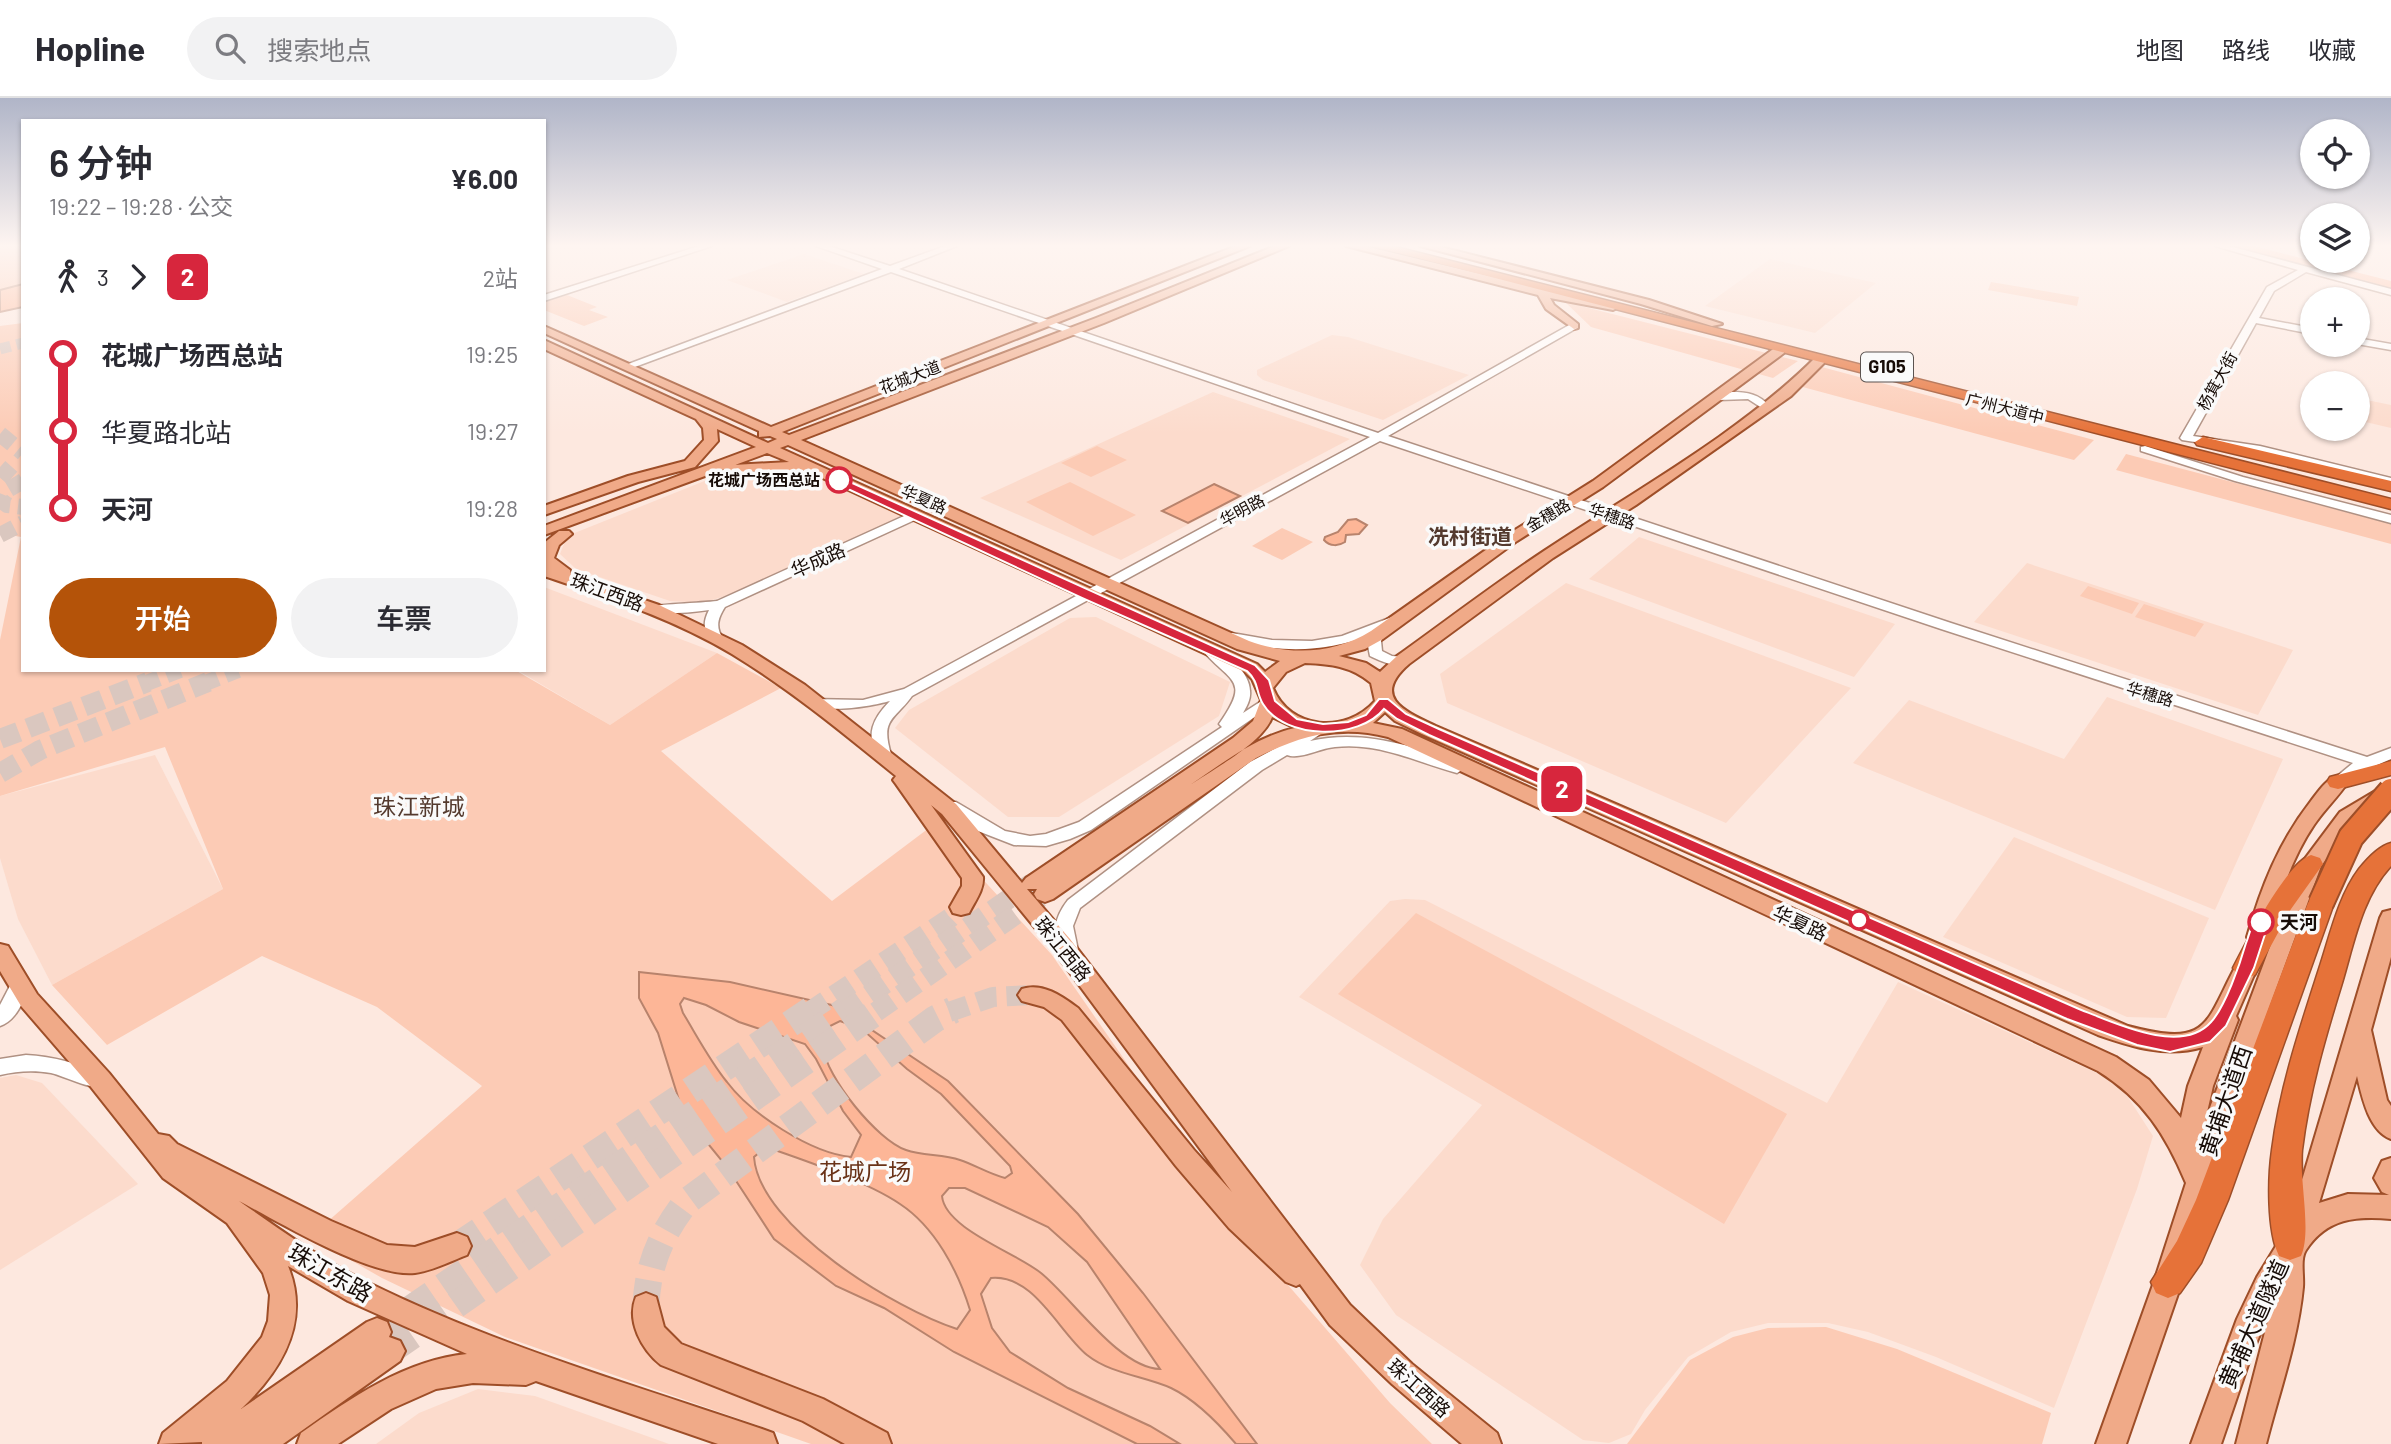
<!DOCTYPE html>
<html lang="zh">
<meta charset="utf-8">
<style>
:root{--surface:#fff;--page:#f2f2f3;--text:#2b2b33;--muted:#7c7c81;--line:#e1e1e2;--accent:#b45309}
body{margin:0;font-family:Barlow,"Noto Sans SC",sans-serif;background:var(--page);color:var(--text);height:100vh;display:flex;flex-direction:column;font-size:26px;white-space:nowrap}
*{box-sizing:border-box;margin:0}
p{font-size:23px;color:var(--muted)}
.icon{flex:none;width:38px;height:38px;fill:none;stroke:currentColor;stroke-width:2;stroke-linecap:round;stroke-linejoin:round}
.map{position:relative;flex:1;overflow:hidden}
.drawer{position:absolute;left:21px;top:21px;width:525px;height:553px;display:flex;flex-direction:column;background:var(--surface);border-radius:0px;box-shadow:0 2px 5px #0004}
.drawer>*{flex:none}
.badge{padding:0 14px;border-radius:10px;font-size:24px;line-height:46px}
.fabs{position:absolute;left:2300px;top:21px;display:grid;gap:14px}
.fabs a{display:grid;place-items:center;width:70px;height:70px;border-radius:50%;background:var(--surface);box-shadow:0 2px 5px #0004;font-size:35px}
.map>.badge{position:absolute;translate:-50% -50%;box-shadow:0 0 0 4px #fff}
.legs{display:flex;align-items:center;gap:10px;height:77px;padding:0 28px;font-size:23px}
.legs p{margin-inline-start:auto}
.summary{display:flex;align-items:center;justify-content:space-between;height:119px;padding:0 28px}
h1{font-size:38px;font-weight:600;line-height:52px}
.cta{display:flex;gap:14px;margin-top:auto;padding:14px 28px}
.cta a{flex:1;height:80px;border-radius:42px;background:var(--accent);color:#fff;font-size:28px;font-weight:600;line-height:80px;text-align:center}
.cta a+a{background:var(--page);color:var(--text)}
ul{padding:0 28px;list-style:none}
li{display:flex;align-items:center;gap:24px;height:77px;font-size:26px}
li i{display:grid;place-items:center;width:10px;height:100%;margin:0 9px;background:currentColor}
li i::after{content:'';width:18px;height:18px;margin:-9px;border:5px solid;border-radius:50%;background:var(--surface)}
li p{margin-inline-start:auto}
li:first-child i{background:linear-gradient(#0000 50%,currentColor 0)}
li:last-child i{background:linear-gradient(currentColor 50%,#0000 0)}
header{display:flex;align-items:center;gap:42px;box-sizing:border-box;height:98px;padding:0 35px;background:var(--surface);border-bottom:2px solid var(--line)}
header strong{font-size:33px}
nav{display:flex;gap:38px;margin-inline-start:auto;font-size:24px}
.search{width:490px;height:63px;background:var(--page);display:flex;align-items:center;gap:18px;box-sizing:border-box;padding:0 24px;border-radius:38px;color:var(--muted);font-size:26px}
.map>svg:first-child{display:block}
.built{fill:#fcdbcc}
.green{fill:#fccbb5}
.water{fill:#fdb697;stroke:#b8836c;stroke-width:2;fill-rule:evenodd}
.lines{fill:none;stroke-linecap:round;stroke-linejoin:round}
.river{fill:#fdb697;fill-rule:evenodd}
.major-tunnel-far3{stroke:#dac7bf;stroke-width:11;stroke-dasharray:11 6;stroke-linecap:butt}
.major-tunnel-far2{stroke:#dac7bf;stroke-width:16;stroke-dasharray:16 8;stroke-linecap:butt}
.major-tunnel-far1{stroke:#dac7bf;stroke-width:20;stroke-dasharray:20 10;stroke-linecap:butt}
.major-tunnel{stroke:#dac7bf;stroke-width:27;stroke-dasharray:27 13;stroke-linecap:butt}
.minor-casing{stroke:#b09183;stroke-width:3}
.major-casing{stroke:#9e4e28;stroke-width:4}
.highway-casing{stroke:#9e4e28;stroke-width:3}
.minor{fill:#fff;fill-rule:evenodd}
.major{fill:#f0aa88;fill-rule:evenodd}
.highway{fill:#e67239;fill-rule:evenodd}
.highway-bridge-casing{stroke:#9e4e28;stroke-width:28;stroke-linecap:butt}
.highway-bridge{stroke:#e67239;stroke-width:24}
.line-1{fill:#d7263d;stroke:#fff;stroke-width:2}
.stop-1-dot{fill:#fff;stroke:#d7263d;stroke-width:3.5}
.labels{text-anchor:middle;stroke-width:7;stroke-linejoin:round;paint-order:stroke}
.far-street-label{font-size:16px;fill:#170c07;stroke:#fafafa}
.far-stop-label{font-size:16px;font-weight:bold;fill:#170c07;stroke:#fafafa;text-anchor:end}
.shield{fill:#fafafa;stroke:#5b5350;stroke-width:2}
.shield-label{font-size:18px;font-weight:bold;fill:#170c07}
.street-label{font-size:19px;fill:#170c07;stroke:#fafafa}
.stop-label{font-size:19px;font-weight:bold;fill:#170c07;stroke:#fafafa;text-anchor:start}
.far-district-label{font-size:21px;font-weight:bold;fill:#543a2e;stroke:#fafafa}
.quarter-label{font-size:23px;fill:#543a2e;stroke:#fafafa}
.near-street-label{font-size:23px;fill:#170c07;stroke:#fafafa}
.near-park-label{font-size:23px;fill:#693217;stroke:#fafafa}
</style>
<header>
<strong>Hopline</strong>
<div class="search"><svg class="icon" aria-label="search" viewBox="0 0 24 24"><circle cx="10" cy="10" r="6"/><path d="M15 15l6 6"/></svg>搜索地点</div>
<nav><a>地图</a><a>路线</a><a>收藏</a></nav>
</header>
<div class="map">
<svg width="2391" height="1346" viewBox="0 0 2391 1346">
<rect width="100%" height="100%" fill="#fde8df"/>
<!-- built -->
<g class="built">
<path d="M804,156L864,176L787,204L727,182Z"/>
<path d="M1770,161L1813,171L1876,185L1815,235L1705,208Z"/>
<path d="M1332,237L1348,239L1469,277L1383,322L1263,282L1257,277V272Z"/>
<path d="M1213,294L1350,341L1121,462L980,400Z"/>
<path d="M2357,300L2391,307V330L2357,322Z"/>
<path d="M790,370L813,375L907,418L747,491L703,505L670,503L576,471L560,456L567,438L712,380L739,372Z"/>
<path d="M1639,439L1895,526L1854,579L1589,481Z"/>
<path d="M2027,465L2293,552L2258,617L1974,524Z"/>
<path d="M1566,485L1851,590L1726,725L1447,605L1440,576Z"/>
<path d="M544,489L717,555L610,627L517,572H544Z"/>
<path d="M1096,519L1230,584L1219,618L1059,719H1008L895,630L909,612L1070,520Z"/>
<path d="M2107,599L2283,661L2215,812L1853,665L1909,602L2064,661Z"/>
<path d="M155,657L223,791L52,887L18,821L0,760V698Z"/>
<path d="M2014,739L2209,820L2166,920L2127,919L1943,839Z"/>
<path d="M1405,801L1425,802L1827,1005L1898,884L2108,980L2124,993L2153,1038L2137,1091L2054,1310L1936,1259L1868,1234L1828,1225H1768L1731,1234L1688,1259L1645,1312L1631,1336L1609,1345L1583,1342L1396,1217L1360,1167L1383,1121L1482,1007L1299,899L1390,803Z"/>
<path d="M16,977L42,985L138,1086L0,1172V980Z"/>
<path d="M478,1291L535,1298L669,1346H376L419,1315Z"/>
</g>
<!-- green -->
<g class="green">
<path d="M0,148H23V186L0,192Z"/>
<path d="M1991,184L2079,199L2077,208L1988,192Z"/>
<path d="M567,197L597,209L589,212L608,219L584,228L544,212V204Z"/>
<path d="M1565,204L1798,263L1773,280L1591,229Z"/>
<path d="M23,225V572H515L610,627L717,555L781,590L661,653L832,803L933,727L1052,857L1250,1143L1390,1305L1432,1346H811L505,1239L382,1180L310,1139L482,988L377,909L262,858L107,947L52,887L223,791L165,649L0,698V542L21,439L0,435V228Z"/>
<path d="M1818,268L2094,342L2074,362L1799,288Z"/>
<path d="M1097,348L1127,362L1091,379L1061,365Z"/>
<path d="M2126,356L2391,426V446L2116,372Z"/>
<path d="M1070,384L1136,417L1093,438L1026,404Z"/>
<path d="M1282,430L1313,444L1282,462L1252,448Z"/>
<path d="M2088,488L2139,505L2132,516L2080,498Z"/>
<path d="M2144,506L2204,526L2195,539L2135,519Z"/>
<path d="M1416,815L1787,1016L1724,1126L1338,896Z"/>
<path d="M1826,1229L1897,1251L2051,1315L2042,1346H1627L1690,1262L1733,1239L1768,1230Z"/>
</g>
<!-- water -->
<g class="water">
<path d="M23,186V209L0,214V192Z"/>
<path d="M1214,386L1240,398L1188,425L1162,413Z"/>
<path d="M1356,421L1367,427L1359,436L1346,437L1345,444C1339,448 1330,449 1324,442L1325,439L1338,434L1348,422Z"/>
<path d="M639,874L730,884L836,908L948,983L1078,1116L1143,1195L1257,1346H1236C1219,1326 1196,1302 1171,1290C1144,1278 1111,1276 1087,1257C1058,1233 1034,1176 991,1180L981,1196L992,1230L1010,1254L1068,1290L1150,1328L1180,1346H1137L954,1254L884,1210L836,1188L774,1141L727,1069L683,1015L658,935L639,900ZM684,900L706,907L739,924L805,946L816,961L843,1013L861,1037L851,1059C811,1055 751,1016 727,984C710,963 697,938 683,915L680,906ZM840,923L862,931L907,971L941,996L1010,1068L1012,1075L1005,1080C989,1076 975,1067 960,1062C943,1056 923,1058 906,1052C877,1042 826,979 823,949C823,942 827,935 830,928ZM766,1049C804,1062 868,1084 900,1106C935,1129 958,1173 970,1212L957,1231C897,1212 759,1129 754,1059ZM949,1090H965L1048,1129L1087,1164L1160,1271C1119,1270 1072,1200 1041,1175C1017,1155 945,1131 942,1098Z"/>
</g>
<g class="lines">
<!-- river -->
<path class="river" d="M2232,148H2254L2391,183V191L2233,151Z"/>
<!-- major-tunnel-far3 -->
<path class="major-tunnel-far3" d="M0,251L23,245"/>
<!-- major-tunnel-far2 -->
<g class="major-tunnel-far2">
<path d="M0,336L23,355"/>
<path d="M0,369L18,385"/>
<path d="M23,383L6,393L2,403L7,407L23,409"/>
<path d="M0,437L23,425"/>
<path d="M144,586L180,572"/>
<path d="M203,586L238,572"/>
</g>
<!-- major-tunnel-far1 -->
<g class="major-tunnel-far1">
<path d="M0,641L148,584"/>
<path d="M0,675L40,652L208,584"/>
<path d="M809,914L950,820L961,809"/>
<path d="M844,914L1032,785"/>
<path d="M876,914L1041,799"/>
<path d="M949,914L993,899L1030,897"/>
</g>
<!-- major-tunnel -->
<g class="major-tunnel">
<path d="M457,1148L811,912"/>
<path d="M646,1209C647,1168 661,1136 686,1104L935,921L953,912"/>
<path d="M377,1234L846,912"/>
<path d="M390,1253L879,912"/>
</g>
<!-- minor casing -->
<g class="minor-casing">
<g id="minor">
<path d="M699,148H712L544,203V197Z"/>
<path d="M816,148H829L890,168L945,148H957L899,171L1378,335L1571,226H1577V230L1388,338L1951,525L2367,659L2391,650V661L2363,673L2344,688H2332L2330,684L2353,665L1941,531L1380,343L912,598C895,622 880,620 891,656L883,661L878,659C865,637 873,620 890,603C872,608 823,617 809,604L811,601L863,602L904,591L1370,339L891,174L632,270L623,268L882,171Z"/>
<path d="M2215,148H2229L2391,191V197L2306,174L2274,193L2259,220L2312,230V236L2256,225L2193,338L2260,348L2391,380V387L2260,354L2182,342L2180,340L2267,189L2298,172Z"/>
<path d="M2357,240L2391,246V252L2357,246Z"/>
<path d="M1732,294C1747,294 1760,296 1770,309L1765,312L1748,301L1719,302L1714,299Z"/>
<path d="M2145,348L2243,379L2391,417V425L2235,383L2141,353V349Z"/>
<path d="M915,413L921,417L919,420L725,509C718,520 715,529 723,540L721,543H711C703,532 703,524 709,512C694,514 658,519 646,510C652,506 703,505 717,503Z"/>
<path d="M1400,516L1405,517L1407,520L1405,523L1378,533L1384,537L1381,543L1382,553L1392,558L1408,559L1410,562C1398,572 1383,564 1370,558L1367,543L1370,537C1323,556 1276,554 1227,542L1225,539L1232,535L1272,542L1312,543L1342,538Z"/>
<path d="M1210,549C1227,554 1250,575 1250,593C1251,601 1247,608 1243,615L1263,602H1273L1275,605L1091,732L1070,741L1046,748L1014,747L978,733L942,708L944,704H956L1005,733L1030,738L1046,736L1079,724L1222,629L1219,626C1251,581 1231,585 1203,553Z"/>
<path d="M1317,628L1325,633L1310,643C1363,631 1413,648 1463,666L1465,670L1457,675C1416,664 1379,644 1335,649C1320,650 1300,662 1287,657L1262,672L1080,810L1073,828L1078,852L1075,857L1069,859L1063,857C1051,836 1054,820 1068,802L1250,664Z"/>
<path d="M20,880L27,882L29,887C24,902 17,922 0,928V907L13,882Z"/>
<path d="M26,957C54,958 80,967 106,976L109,982L106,988C91,993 68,979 51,975C34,972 17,973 0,977V961Z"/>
</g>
</g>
<!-- major casing -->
<g class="major-casing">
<g id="major">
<path d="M1236,148H1250L782,334L789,337L1096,220L1275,148H1289L1104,225L801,342L1249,543C1290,558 1334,556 1371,533L1507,437L1593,383L1776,249H1784V255L1603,389L1517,443L1383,541L1365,551L1339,558L1366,565L1380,574L1397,558C1446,523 1494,486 1544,453C1634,393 1739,336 1816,259H1824V265L1791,298L1636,407L1553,460L1409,566C1371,599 1404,613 1436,628L2128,928C2211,950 2204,926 2238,864L2246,861L2254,864L2257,870L2236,918L2238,922L2213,988L2205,1023L2301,766L2340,714L2377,692H2391V702L2354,724L2321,768L2243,981L2182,1184L2126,1346H2096L2154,1184L2186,1085C2166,1037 2143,1001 2098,973L1388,639C1339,626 1299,638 1256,660L1053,801L1045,804L1037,801L1034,796L1037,791H1027L1070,841L1350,1207L1412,1266L1497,1335L1501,1346H1462L1392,1286L1330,1227L1300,1186L1296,1188L1286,1184L1229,1130L1176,1068L1062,922L1044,909L1022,903L1018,897L1022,891C1042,884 1062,898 1078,910L1194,1052L1232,1094L1054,853L942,716L931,707L983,779C984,792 975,803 969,815L961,817L953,815L950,809L962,788V780L896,686L893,682L896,678C843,635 791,592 732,556C674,521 609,500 544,478V445L559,433H569L572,436L559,447L554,460L570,472L571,477L659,507L742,547L805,587L956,706L1022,785L1026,780L1233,640L1253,623L1261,602L1252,581L1245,574L805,372H765L730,376L725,375L724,371L544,437V428L756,349L717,331L718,343L695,369L638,384L544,417V408L628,378L685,363L704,342L703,330L696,321L544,251V242L768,345L777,341L770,338L759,339V333L544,235V228L771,329ZM788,347L1237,551L1280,563L1265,574L1257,566L780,350ZM767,355L789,364L733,367H735ZM1305,565C1330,566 1351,568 1371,585L1375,603C1346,636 1290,632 1273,590L1286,574ZM1385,614L1395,623L1422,636L2098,937C2133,949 2166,960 2203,949L2188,988L2181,1020L2149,982L2116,959L1402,631L1373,625ZM1272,619L1295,630C1255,639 1223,665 1190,687C1212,672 1263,645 1272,619Z"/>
<path d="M1346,148H1364L1619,209L1613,212L1550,200L1554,207L1578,226V230L1574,231L1546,211L1538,197Z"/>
<path d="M1420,148H1437L1649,202L1722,226L1712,228L1641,206Z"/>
<path d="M2338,678L2345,680L2348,684C2338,699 2324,712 2314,727C2291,761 2279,800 2269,839L2266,845L2258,847L2250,845L2247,839C2261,789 2279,744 2311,703C2318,694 2326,681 2338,678Z"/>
<path d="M2391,812V859L2371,932L2387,1002L2391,1008V1041C2369,1033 2362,999 2357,978L2319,1105L2348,1096L2389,1097L2382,1094L2374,1080L2382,1063L2391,1060V1121C2356,1118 2327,1120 2306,1152C2300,1161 2304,1177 2303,1189C2298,1242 2279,1295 2266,1346H2236L2271,1211L2252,1255L2221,1346H2191L2237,1221L2257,1179L2276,1148L2303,1079L2380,820L2383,814Z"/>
<path d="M0,846L8,848L37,896L109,975L158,1036L169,1038L177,1046L331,1123L387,1147L415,1149L457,1135L467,1139L471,1148L467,1157C451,1163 432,1173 415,1175C371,1180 279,1124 239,1103C281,1132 323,1163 369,1185C495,1247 630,1286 762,1331L773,1335L777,1346H718L536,1283L526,1287L473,1285L436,1291L391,1311L338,1346H297L301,1335C351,1300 405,1262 467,1256L348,1203L288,1168C311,1224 282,1272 241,1311L367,1224L377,1220L387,1224L391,1234L389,1239L400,1243L405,1253L400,1263L283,1346H202V1344L159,1346L163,1335L227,1283L262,1239L268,1223L270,1197L263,1175L227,1125L163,1080L91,989L21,908L0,873Z"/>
<path d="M646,1195L656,1199L664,1229L681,1246L823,1301L887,1335L891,1346H845L803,1323L661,1267C642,1252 626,1223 636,1199Z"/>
</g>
</g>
<!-- highway casing -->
<g class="highway-casing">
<g id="highway">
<path d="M1371,148H1392L2391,401V411Z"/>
<path d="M2203,339L2391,383V393L2197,347L2195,344Z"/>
<path d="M2391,663V677L2338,691L2330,689L2327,684L2330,679Z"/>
<path d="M2391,745V768C2362,799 2354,845 2342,885C2325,940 2309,995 2302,1052C2299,1081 2312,1134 2301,1158L2290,1162L2279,1158C2267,1132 2268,1080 2272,1052C2280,989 2300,930 2319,871C2330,838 2338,799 2359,771C2367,761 2379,748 2391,745Z"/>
<path d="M2311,757L2320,760L2323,766L2291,811L2255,877L2246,880L2237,877L2233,870C2246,845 2286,765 2311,757Z"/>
<path d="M2321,796L2330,799L2334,805L2228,1102L2201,1165L2180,1195L2168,1200L2156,1195L2151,1184L2177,1143L2196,1102L2308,805L2312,799Z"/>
</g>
</g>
<!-- minor -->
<use href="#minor" class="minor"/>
<!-- major -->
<use href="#major" class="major"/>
<!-- highway -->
<use href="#highway" class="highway"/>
<!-- highway-bridge casing -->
<g class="highway-bridge-casing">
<path id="highway-bridge" d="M2321,805L2351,739L2391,693"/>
</g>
<!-- highway-bridge -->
<use href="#highway-bridge" class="highway-bridge"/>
</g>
<!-- sky -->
<linearGradient id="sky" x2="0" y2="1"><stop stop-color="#b0b5c8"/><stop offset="0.44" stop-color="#fef5f1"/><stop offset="1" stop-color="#fef5f1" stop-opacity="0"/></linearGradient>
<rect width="2391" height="336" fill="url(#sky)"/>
<!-- line-1 -->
<path class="line-1" d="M839,379L1255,567L1269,582L1275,603L1297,621L1323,626L1348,624L1366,617L1379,601H1388L1406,616L1439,631L2079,911C2113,924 2181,958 2211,924C2225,909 2240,866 2246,845C2250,836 2251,822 2261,819L2269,824L2254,870L2226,928L2210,944L2170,954L2137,947L2067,921L1429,637L1397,621L1384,611C1359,642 1285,642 1263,606C1255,593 1260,585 1247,573L1082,500L835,385L834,382Z"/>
<!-- markers -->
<g class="stop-1-dot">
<circle cx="839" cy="382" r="12"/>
<circle cx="1859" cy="822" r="9"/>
<circle cx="2261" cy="824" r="12"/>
</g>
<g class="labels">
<!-- far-street labels -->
<g class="far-street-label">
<text transform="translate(910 279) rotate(-21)" y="6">花城大道</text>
<text transform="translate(2217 283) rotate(-61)" y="6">杨箕大街</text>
<text transform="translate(2005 310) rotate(14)" y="6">广州大道中</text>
<text transform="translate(924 401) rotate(24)" y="6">华夏路</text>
<text transform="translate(1242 412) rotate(-28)" y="6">华明路</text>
<text transform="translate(1548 417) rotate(-31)" y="6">金穗路</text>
<text transform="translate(1612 418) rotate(19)" y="6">华穗路</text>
<text transform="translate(2150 596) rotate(17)" y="6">华穗路</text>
</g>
<!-- far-stop labels -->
<g class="far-stop-label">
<text x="820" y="388">花城广场西总站</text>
</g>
<!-- shield labels -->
<rect class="shield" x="1861" y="254.5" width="52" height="29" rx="5"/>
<g class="shield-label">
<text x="1887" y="275">G105</text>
</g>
<!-- street labels -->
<g class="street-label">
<text transform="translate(818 462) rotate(-24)" y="7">华成路</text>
<text transform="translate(607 494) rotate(20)" y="7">珠江西路</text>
<text transform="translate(1800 825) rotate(25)" y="7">华夏路</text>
<text transform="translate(1063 851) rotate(51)" y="7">珠江西路</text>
<text transform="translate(1419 1290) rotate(42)" y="7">珠江西路</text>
</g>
<!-- stop labels -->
<g class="stop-label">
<text x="2280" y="831">天河</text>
</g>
<!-- far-district labels -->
<g class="far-district-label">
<text x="1470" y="446">冼村街道</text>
</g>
<!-- quarter labels -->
<g class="quarter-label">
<text x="419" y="717">珠江新城</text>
</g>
<!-- near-street labels -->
<g class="near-street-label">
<text transform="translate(2226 1003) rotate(-71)" y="8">黄埔大道西</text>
<text transform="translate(330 1175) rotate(30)" y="8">珠江东路</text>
<text transform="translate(2254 1226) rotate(-66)" y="8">黄埔大道隧道</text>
</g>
<!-- near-park labels -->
<g class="near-park-label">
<text x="865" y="1082">花城广场</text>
</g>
</g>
</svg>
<div class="fabs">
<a><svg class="icon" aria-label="locate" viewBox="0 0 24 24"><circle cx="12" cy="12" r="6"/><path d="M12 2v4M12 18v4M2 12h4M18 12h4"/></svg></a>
<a><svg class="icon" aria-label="layers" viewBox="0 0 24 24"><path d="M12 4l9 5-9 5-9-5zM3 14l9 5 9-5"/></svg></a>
<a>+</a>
<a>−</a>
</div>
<b class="badge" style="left:1562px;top:691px;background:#d7263d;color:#fff">2</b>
<section class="drawer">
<div class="summary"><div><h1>6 分钟</h1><p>19:22 – 19:28 · 公交</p></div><b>¥6.00</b></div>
<div class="legs"><svg class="icon" aria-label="walk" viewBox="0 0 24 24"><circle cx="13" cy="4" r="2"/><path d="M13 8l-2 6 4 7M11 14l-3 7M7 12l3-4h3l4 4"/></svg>3<svg class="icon" aria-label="forward" viewBox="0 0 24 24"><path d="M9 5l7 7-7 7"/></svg><b class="badge" style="background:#d7263d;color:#fff">2</b><p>2站</p></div>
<ul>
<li><i style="color:#d7263d"></i><b>花城广场西总站</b><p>19:25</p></li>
<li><i style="color:#d7263d"></i><span>华夏路北站</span><p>19:27</p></li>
<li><i style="color:#d7263d"></i><b>天河</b><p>19:28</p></li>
</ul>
<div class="cta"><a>开始</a><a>车票</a></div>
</section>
</div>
